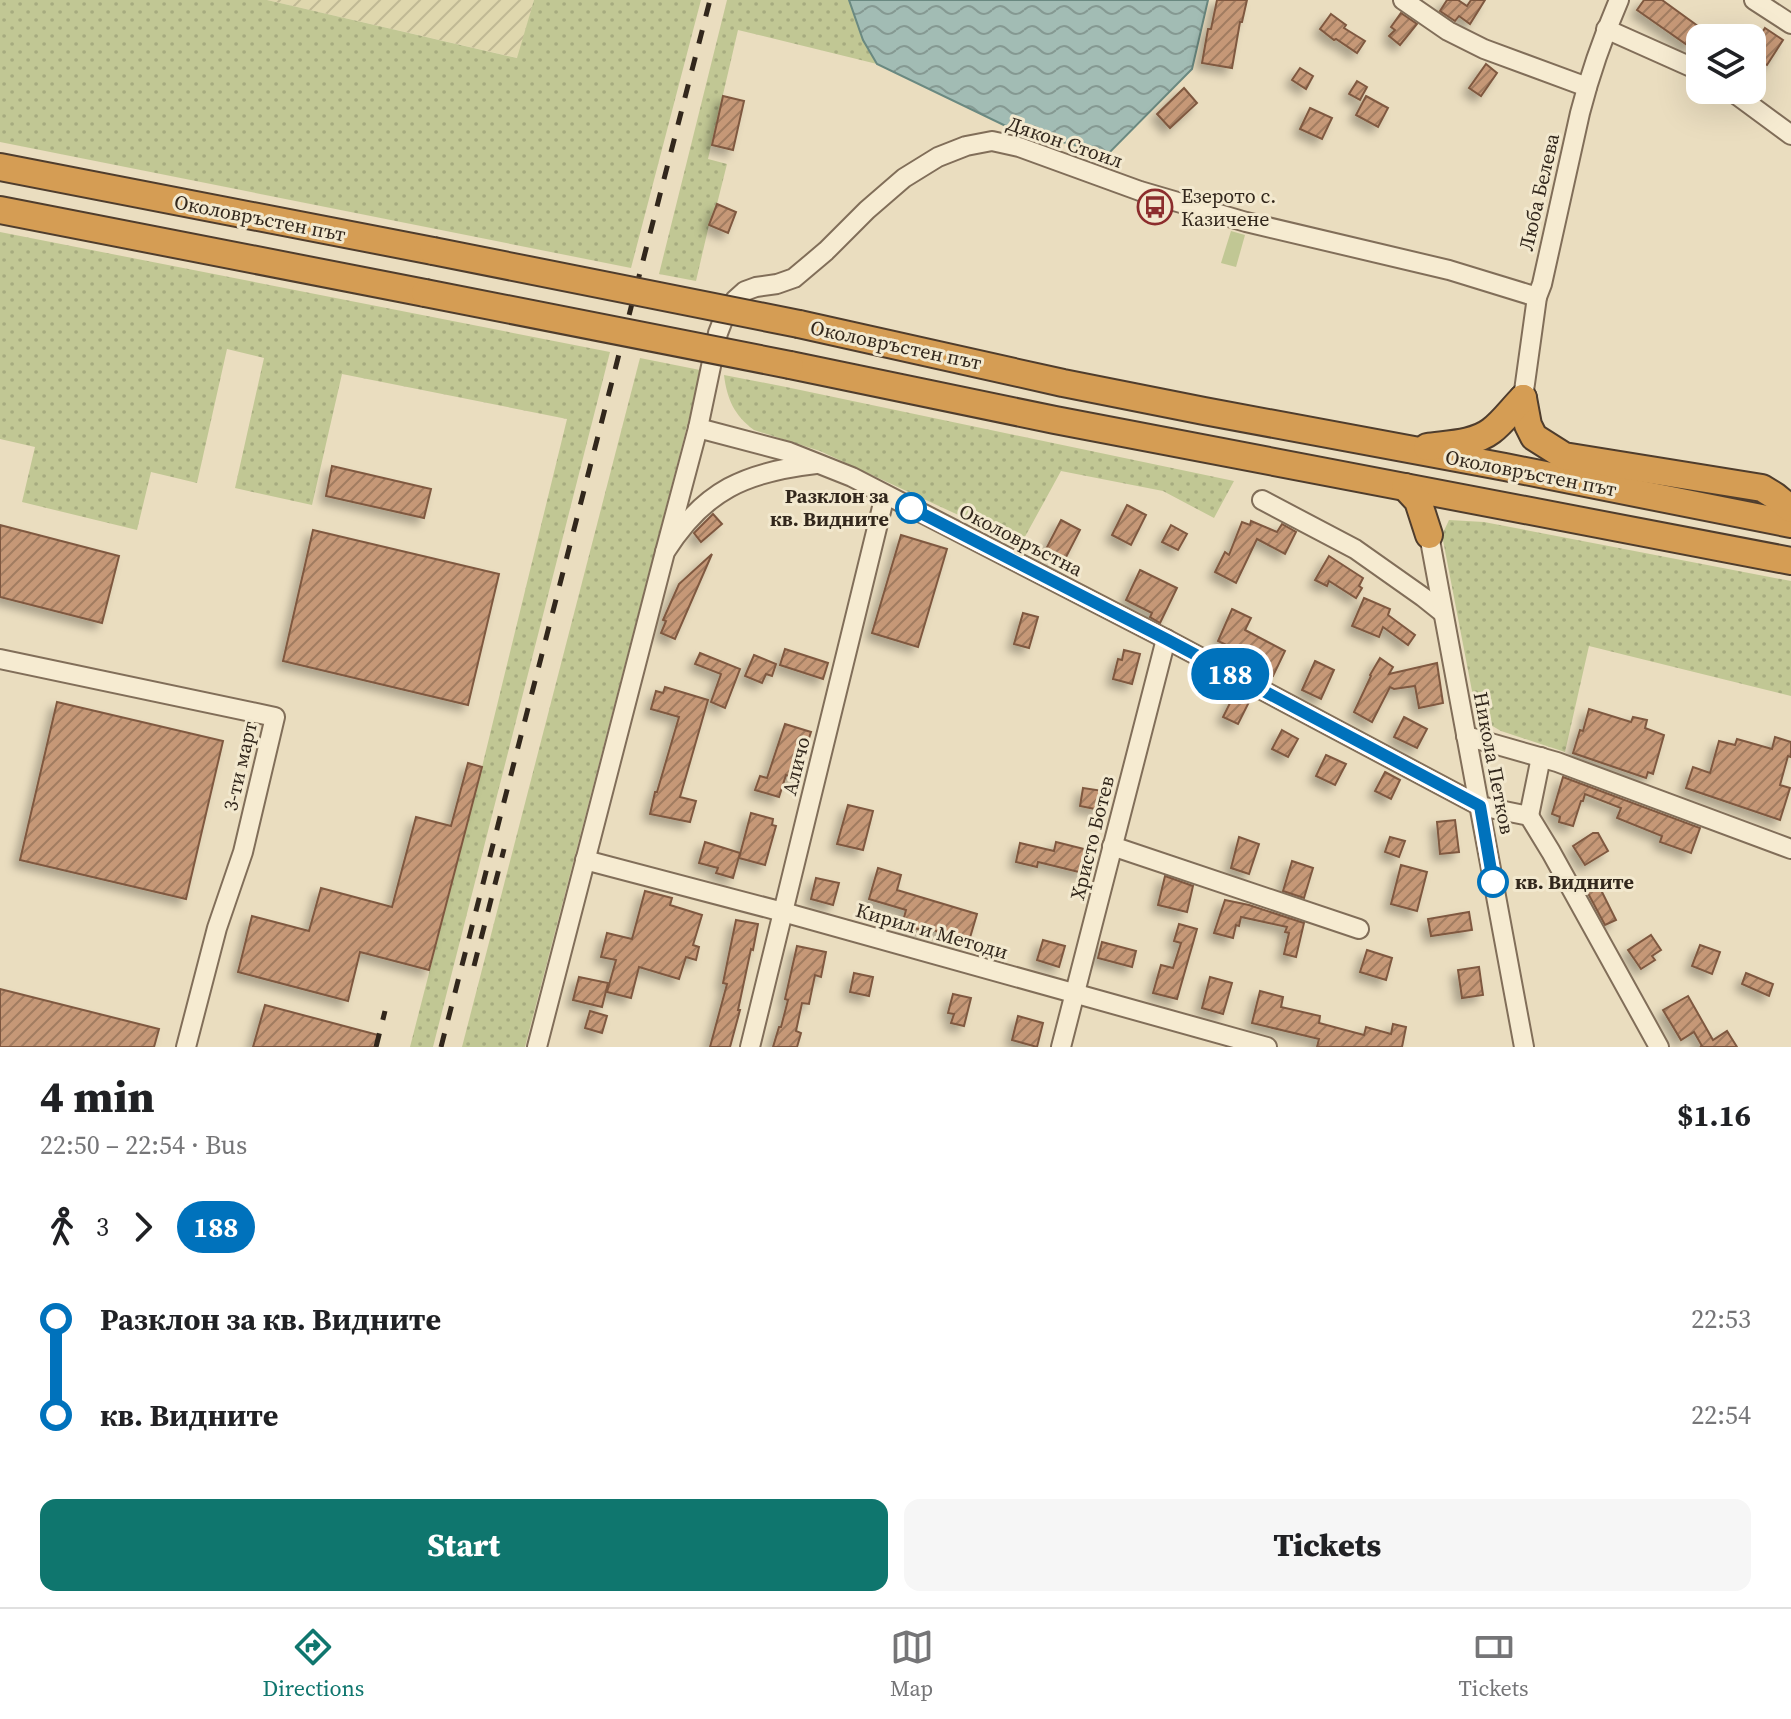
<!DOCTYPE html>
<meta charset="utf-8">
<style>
:root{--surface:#fff;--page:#f6f6f6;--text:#202124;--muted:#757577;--line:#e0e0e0;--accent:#0f766e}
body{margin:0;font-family:"Source Serif 4",serif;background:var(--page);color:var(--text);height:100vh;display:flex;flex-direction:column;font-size:30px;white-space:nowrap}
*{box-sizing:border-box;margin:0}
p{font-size:26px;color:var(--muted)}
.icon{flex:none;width:44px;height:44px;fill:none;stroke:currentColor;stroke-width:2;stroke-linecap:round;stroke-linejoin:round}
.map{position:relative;height:1047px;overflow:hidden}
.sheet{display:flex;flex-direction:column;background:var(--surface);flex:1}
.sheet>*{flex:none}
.badge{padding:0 16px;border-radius:26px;font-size:28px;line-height:52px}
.buttons{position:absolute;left:1686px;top:24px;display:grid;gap:16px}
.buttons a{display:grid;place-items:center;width:80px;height:80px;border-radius:16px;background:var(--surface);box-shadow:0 8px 32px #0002;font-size:40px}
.map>.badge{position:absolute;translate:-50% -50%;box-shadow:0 0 0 4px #fff}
.legs{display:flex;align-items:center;gap:12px;height:88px;padding:0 40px;font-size:26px}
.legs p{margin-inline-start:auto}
.head{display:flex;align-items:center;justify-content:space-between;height:136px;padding:0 40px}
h1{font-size:44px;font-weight:800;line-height:60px}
.primary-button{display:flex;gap:16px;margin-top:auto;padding:16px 40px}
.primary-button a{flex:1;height:92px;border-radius:16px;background:var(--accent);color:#fff;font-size:32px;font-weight:800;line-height:92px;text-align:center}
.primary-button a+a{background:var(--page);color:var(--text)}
ul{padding:0 40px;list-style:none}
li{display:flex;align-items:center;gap:28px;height:96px;font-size:30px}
li i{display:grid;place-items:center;width:12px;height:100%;margin:0 10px;background:currentColor}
li i::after{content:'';width:20px;height:20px;margin:-10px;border:6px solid;border-radius:50%;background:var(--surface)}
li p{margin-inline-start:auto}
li:first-child i{background:linear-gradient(#0000 50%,currentColor 0)}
li:last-child i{background:linear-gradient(currentColor 50%,#0000 0)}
.tab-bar{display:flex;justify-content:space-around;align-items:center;height:112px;border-top:2px solid var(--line);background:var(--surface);font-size:22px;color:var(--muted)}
.tab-bar a{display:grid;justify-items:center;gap:4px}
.tab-bar .selected{color:var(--accent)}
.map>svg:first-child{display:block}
.farmland{fill:url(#farmland-furrows)}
.grass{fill:url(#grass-dots)}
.park{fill:#c1c794}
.water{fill:url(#water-waves);stroke:#6a8981;stroke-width:2}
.building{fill:url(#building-hatch);stroke:#7f5940;stroke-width:2;filter:url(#shadow)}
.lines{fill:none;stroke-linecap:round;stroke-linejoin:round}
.minor-casing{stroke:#816e59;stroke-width:22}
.highway-casing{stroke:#4f3d2d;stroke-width:30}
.minor{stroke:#f6ebd1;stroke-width:18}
.highway{stroke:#d59d54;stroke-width:26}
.rail{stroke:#32271c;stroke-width:5;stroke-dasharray:14 14;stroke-linecap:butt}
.highway-bridge-casing{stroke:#4f3d2d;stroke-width:30;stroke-linecap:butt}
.highway-bridge{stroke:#d59d54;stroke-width:26}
.line-1-casing{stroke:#fff;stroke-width:18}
.line-1{stroke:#0072bc;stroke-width:12}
.stop-1-dot{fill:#fff;stroke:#0072bc;stroke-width:4}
.labels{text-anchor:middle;stroke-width:6;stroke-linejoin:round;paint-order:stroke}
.street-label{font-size:20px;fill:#32271c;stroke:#f2e8ce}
.poi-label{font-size:20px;fill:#32271c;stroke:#f2e8ce;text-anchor:start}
.stop-label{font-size:20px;font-weight:bold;fill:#32271c;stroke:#f2e8ce;text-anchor:end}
</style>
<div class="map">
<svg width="1791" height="1047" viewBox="0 0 1791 1047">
<defs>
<pattern id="farmland-furrows" width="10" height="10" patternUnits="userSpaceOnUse" patternTransform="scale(2)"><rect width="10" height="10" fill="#dfd7ad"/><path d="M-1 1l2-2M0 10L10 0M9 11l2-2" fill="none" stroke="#c0b994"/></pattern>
<pattern id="grass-dots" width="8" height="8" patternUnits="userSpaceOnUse" patternTransform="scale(2)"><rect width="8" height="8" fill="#c1c794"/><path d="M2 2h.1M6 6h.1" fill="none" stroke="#a6ab7f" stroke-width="1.8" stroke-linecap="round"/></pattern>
<pattern id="water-waves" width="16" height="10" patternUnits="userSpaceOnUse" patternTransform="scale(2)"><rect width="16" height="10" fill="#a2bcb4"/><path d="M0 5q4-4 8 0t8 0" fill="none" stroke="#859992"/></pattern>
<pattern id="building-hatch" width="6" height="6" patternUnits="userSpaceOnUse" patternTransform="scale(2)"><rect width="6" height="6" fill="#c69877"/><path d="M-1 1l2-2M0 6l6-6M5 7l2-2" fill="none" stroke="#a17c61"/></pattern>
<filter id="shadow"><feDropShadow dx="-6" dy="6" stdDeviation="4" flood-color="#0004"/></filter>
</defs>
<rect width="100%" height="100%" fill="#eaddbf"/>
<!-- farmland -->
<path class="farmland" d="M267,0H534L518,58Z"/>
<!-- grass -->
<g class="grass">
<path d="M0,0H267L517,58L534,0H701L631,268L0,142Z"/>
<path d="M727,0H849L863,40L877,64L738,30L708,159L727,164L717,204L709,225L696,281L659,274Z"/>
<path d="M0,232L610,352L433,1047H410L482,767L567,419L342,374L312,505L235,488L264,358L227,349L197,483L151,472L137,530L22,502L35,447L0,439Z"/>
<path d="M640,358L700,370L691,411L525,1047H462Z"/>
<path d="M724,375L786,387L1234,481L1214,518L1163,491L1061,471L1021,544L820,451L754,430C734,415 727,399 724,375Z"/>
<path d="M1449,520L1484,522L1791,581V696L1589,646L1565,752L1501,731L1477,717L1442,535Z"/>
</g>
<!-- park -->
<path class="park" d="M1231,231L1245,235L1236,267L1221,263Z"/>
<!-- water -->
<path class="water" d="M849,0H1208L1192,69L1108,154L1012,129L877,64L863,40Z"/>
<!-- building -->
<g class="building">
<path d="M1217,0H1247L1242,22H1240L1232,68L1202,63L1208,29H1211Z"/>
<path d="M1447,0H1458L1467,6L1471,0H1485L1470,24L1459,16L1455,21L1440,11Z"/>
<path d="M1644,0H1662L1702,29L1690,47L1637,10Z"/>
<path d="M1401,13L1417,24L1400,45L1389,36L1395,30L1391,27Z"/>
<path d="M1331,14L1346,25L1344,28L1365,41L1357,53L1336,39L1334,40L1320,29Z"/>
<path d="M1765,28L1783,40L1767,65L1752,56V48Z"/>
<path d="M1486,64L1497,73L1481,96L1469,88Z"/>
<path d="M1300,68L1313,76L1306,89L1292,80Z"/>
<path d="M1357,81L1367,87L1360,100L1349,94Z"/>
<path d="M1184,88L1197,103L1170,128L1157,114Z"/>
<path d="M723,96L744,101L733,150L712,145Z"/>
<path d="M1366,96L1388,108L1378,127L1356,115Z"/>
<path d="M1310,108L1332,118L1322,139L1300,129Z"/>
<path d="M717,204L736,212L728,233L709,225Z"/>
<path d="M332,466L431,489L424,518L326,496Z"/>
<path d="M1127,505L1146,515L1131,545L1112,535Z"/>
<path d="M713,514L722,524L701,542L694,533Z"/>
<path d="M1061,520L1080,530L1064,561L1045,551Z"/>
<path d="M1251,521L1277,532L1282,524L1296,532L1285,554L1257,539L1236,583L1215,572L1225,552L1229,555L1242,522L1250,525Z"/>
<path d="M0,525L119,556L102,623L0,597Z"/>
<path d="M1171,525L1187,534L1178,550L1162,542Z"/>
<path d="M313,530L499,574L468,705L283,661Z"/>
<path d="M901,535L947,549L918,647L872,633Z"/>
<path d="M712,554L675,639L661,633L666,621L663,620L679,584Z"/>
<path d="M1329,556L1363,578L1359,586L1362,588L1356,598L1329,581L1327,586L1315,580Z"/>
<path d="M1140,570L1177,588L1160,623L1150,617L1152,613L1126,600Z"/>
<path d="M1364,598L1390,609L1388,615L1415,635L1408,645L1383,627L1379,637L1352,626Z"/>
<path d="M1232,609L1251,618L1245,630L1285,651L1273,676L1251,665L1254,658L1218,641Z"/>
<path d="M1023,613L1038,617L1029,648L1014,644Z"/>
<path d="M785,649L828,663L823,679L780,665Z"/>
<path d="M1124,650L1140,654L1132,684L1113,679L1118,659L1122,660Z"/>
<path d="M700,653L740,669L725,708L711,702L721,674L695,664Z"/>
<path d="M754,655L776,664L772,676L766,674L762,683L745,676Z"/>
<path d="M1380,658L1393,667L1389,674L1437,663L1443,703L1419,708L1415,686L1394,689L1390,687L1372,722L1354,712L1371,676L1370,675Z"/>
<path d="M1315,661L1334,670L1321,699L1302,690Z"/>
<path d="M665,687L708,700L680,797L696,801L690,822L650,814L655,792H657L679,717L651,709L656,691L663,693Z"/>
<path d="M1235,693L1250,700L1238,724L1223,717Z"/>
<path d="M57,702L223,741L186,899L20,860Z"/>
<path d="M1589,709L1631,722L1633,717L1647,720L1645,728L1664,735L1653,774L1648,772L1646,778L1573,753L1580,730L1583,731Z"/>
<path d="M1404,717L1427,729L1417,748L1394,737Z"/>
<path d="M785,724L811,732L796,778L786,775L779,797L755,790L760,776L767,778Z"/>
<path d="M1282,730L1298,739L1288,757L1272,749Z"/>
<path d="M1775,737L1791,742V757L1788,756L1780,785L1790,788L1780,820L1686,788L1693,767L1710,773L1719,741L1735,745L1737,739L1772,749Z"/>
<path d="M1326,755L1346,764L1335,785L1316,776Z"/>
<path d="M468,763L482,767L429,970L360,952L348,1001L238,972L252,916L309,931L321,888L392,907L416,817L451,826Z"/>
<path d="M1385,772L1400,780L1391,799L1375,791Z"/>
<path d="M1563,777L1700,828L1691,853L1660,842L1662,836L1617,818L1621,808L1585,794L1583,801H1581L1573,826L1559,822L1560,817L1552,814Z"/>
<path d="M1083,788L1103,791L1100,810L1080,806Z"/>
<path d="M848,805L873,811L863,850L837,844Z"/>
<path d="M751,813L773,819L772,825L776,826L765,865L739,858Z"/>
<path d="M1455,820L1459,852L1440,854L1437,822Z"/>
<path d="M1593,833H1598L1608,851L1585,865L1573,846Z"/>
<path d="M1239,837L1259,844L1249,874L1231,868Z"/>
<path d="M1390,837L1405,841L1399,857L1385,852Z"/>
<path d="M705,842L740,853L733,878L716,873L718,868L699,863Z"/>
<path d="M1056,842L1092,851L1088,866L1085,865L1083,873L1038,862L1037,867L1016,862L1020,843L1054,851Z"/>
<path d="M1292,861L1313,868L1304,898L1283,891Z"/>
<path d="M1401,865L1427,872L1417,911L1391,904Z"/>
<path d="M878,868L901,875L897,890L977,914L969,941L926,928L925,931L902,925L906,910L869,899Z"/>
<path d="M1165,876L1193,886L1187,912L1158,905Z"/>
<path d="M816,878L839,883L833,905L811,899Z"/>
<path d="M1595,878L1616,920L1605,925L1583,884Z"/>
<path d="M645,891L672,898L670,905L702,915L693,945L699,947L696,960L686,957L679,979L639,967L631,998L607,992L616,960L601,957L607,933L632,939Z"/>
<path d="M1225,900L1249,905L1304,923L1296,957L1284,954L1289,933L1285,932L1287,927L1241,917L1239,926L1236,925L1233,938L1214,933Z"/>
<path d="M1469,912L1472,930L1431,936L1428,919Z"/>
<path d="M736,920L758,924L753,950L751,949L738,1010H740L730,1047H710L727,984L723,983Z"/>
<path d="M1179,924L1197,929L1177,999L1153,993L1161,965L1173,968L1181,943L1174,941Z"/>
<path d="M1651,935L1661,950L1652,956L1655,960L1641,969L1628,950Z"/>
<path d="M1043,940L1065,946L1059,967L1037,960Z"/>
<path d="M1102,942L1136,951L1132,967L1098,958Z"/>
<path d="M1700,945L1720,952L1712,974L1692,966Z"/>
<path d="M797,946L826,952L821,977L815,975L809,1004L802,1003L796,1031L801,1033L797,1047H773L779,1027H781L788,1000L785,999Z"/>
<path d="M1367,950L1392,958L1386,980L1360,972Z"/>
<path d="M1479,967L1483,995L1462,998L1458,970Z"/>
<path d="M854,973L873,977L869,996L850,992Z"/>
<path d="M1746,973L1773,984L1769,996L1742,984Z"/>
<path d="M579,977L608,983L602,1007L573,1000Z"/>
<path d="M1210,977L1232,983L1223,1014L1202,1008Z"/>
<path d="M0,989L159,1029L154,1047H0Z"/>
<path d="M1260,991L1283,997L1281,1007L1320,1016L1319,1023L1364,1035L1366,1027L1391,1034L1393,1024L1406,1027L1402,1047H1317L1319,1039L1252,1023Z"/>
<path d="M953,994L971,998L964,1026L951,1023L954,1014L948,1013Z"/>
<path d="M1688,996L1713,1040L1727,1031L1737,1047H1700L1702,1046L1694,1032L1681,1040L1663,1010Z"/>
<path d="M265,1005L378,1035L375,1047H253Z"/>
<path d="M590,1011L607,1016L602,1033L585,1028Z"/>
<path d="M1018,1016L1043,1023L1037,1047L1012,1040Z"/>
</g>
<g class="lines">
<!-- minor casing -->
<g class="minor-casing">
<g id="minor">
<path d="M1403,0L1448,31L1484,49L1587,87"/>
<path d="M1754,0L1791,24"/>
<path d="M1606,29L1700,71"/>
<path d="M1730,90L1791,135"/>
<path d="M1523,398L1537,297L1542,284L1580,113C1590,74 1603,37 1619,0"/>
<path d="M698,428L789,452L852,477L1166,639L1480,806L1529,816L1551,852L1659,1047"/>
<path d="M1262,500L1355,549L1423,597L1443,613"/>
<path d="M1429,535L1524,1047"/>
<path d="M665,552L698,428L718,333L725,315L735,300L745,291L756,287L777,284L794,278L826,251L867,210L904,178L938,157L966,146L992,141L1019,147L1140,191L1246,222L1449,270L1537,297"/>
<path d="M0,659L275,717L243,852L217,928L186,1047"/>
<path d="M1466,736L1557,762L1791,849"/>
<path d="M1529,816L1541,757"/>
<path d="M1112,846L1359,929"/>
<path d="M585,860L783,912L1267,1047"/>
<path d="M537,1047L665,552C704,490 746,472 816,464"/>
<path d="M750,1047L885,495"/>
<path d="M1061,1047L1166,639"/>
</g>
</g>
<!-- highway casing -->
<g class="highway-casing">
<g id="highway">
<path d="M0,167L433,251"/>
<path d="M0,210L425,293"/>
<path d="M799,324L1063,383L1204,411L1505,467L1791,524"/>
<path d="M790,365L1055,420L1791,561"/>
<path d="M1523,398L1528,425L1534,437L1564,456L1762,488L1775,496L1791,509"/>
<path d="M1427,447C1447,444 1474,444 1491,431C1503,422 1512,409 1523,398"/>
<path d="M1405,487L1418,501L1429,535"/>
</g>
</g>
<!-- minor -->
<use href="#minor" class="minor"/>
<!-- highway -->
<use href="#highway" class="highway"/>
<!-- rail -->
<g class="rail">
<path d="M474,966L504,849"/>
<path d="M376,1047L385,1011"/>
<path d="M441,1047L710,0"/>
</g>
<!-- highway-bridge casing -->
<g class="highway-bridge-casing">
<g id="highway-bridge">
<path d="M433,251L799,324"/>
<path d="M425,293L790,365"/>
</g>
</g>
<!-- highway-bridge -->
<use href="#highway-bridge" class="highway-bridge"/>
</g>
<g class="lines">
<!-- line-1 casing -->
<g class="line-1-casing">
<path id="line-1" d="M911,508L1166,639L1480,806L1493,882"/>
</g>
<!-- line-1 -->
<use href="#line-1" class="line-1"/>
</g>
<!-- icons -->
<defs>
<g id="bus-ring" transform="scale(1.8)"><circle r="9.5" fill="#f2e8ce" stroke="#8c2d2d" stroke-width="1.5"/><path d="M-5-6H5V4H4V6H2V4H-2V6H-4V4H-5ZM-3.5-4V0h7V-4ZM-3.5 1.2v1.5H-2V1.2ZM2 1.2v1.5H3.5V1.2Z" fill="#8c2d2d"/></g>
</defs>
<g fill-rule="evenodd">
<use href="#bus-ring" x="1155" y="207"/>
</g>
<!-- markers -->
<g class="stop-1-dot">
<circle cx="911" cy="508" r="14"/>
<circle cx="1493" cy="882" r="14"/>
</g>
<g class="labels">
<!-- street labels -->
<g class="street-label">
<text transform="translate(1065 142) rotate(19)" y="7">Дякон Стоил</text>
<text transform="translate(1539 192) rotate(-77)" y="7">Люба Белева</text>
<text transform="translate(260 218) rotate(11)" y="7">Околовръстен път</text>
<text transform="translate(896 345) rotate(12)" y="7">Околовръстен път</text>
<text transform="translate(1531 473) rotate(11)" y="7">Околовръстен път</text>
<text transform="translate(1021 540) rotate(27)" y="7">Околовръстна</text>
<text transform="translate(1494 763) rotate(79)" y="7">Никола Петков</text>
<text transform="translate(240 766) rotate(-77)" y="7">3-ти март</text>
<text transform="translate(796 766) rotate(-76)" y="7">Аличо</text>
<text transform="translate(1092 838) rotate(-76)" y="7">Христо Ботев</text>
<text transform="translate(932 931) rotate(16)" y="7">Кирил и Методи</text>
</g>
<!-- poi labels -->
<g class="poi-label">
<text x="1181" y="203">Езерото с.<tspan x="1181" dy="23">Казичене</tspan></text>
</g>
<!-- stop labels -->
<g class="stop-label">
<text x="889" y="503">Разклон за<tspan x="889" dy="23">кв. Видните</tspan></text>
<text x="1515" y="889" text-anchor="start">кв. Видните</text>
</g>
</g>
</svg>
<div class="buttons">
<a><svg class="icon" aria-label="layers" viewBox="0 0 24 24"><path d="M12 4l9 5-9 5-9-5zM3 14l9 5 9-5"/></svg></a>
</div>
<b class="badge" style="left:1230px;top:674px;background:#0072bc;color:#fff">188</b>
</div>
<section class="sheet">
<div class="head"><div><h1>4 min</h1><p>22:50 – 22:54 · Bus</p></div><b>$1.16</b></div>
<div class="legs"><svg class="icon" aria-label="walk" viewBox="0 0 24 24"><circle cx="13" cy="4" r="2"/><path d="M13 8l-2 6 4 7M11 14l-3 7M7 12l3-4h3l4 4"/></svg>3<svg class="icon" aria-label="forward" viewBox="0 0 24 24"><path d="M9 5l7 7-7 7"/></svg><b class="badge" style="background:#0072bc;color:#fff">188</b></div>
<ul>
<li><i style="color:#0072bc"></i><b>Разклон за кв. Видните</b><p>22:53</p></li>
<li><i style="color:#0072bc"></i><b>кв. Видните</b><p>22:54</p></li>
</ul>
<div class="primary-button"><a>Start</a><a>Tickets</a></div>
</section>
<nav class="tab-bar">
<a class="selected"><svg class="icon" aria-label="directions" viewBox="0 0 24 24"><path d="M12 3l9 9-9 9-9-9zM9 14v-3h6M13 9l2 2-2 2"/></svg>Directions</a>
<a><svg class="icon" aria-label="map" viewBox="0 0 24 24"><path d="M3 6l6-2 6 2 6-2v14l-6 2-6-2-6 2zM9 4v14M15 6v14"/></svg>Map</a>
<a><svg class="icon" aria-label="tickets" viewBox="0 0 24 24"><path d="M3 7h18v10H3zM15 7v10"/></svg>Tickets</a>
</nav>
